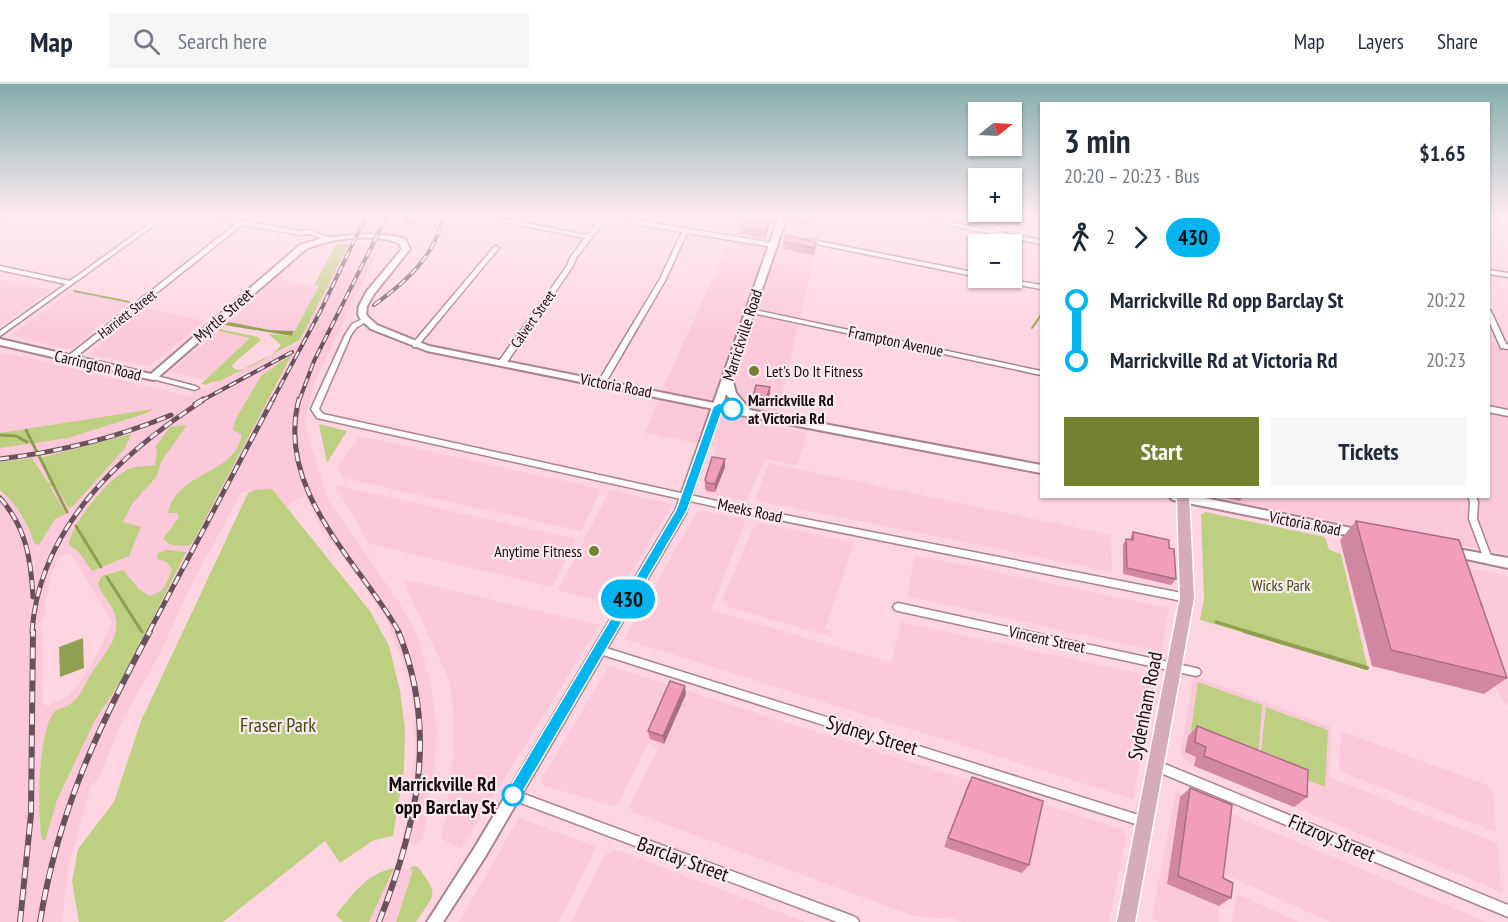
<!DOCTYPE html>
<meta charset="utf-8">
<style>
:root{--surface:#fff;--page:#f6f6f7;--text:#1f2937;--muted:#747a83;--line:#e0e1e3;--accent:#728231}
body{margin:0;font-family:"PT Sans Narrow",sans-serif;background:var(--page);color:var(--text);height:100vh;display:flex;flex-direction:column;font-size:22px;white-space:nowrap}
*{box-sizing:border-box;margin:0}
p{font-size:20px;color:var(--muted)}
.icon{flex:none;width:33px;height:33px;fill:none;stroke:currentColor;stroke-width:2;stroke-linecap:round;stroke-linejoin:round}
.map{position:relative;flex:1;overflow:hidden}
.details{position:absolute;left:1040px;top:18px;width:450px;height:396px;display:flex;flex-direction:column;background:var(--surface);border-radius:0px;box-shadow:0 2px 4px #0004}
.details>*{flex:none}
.badge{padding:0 12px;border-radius:20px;font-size:21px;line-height:39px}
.needle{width:39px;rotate:72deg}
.tools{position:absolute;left:968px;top:18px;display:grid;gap:12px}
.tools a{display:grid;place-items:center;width:54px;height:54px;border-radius:0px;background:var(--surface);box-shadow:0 2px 4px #0004;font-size:30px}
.map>.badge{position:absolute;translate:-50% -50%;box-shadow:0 0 0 3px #fff}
.legs{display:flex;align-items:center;gap:9px;height:66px;padding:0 24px;font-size:20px}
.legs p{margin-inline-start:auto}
.headline{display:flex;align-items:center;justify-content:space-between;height:102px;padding:0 24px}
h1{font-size:33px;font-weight:800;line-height:45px}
.button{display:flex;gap:12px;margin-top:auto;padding:12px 24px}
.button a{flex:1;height:69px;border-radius:0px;background:var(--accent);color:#fff;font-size:24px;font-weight:800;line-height:69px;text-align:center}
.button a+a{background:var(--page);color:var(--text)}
ul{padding:0 24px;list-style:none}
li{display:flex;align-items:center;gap:21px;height:60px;font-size:22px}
li i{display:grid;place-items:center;width:9px;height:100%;margin:0 8px;background:currentColor}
li i::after{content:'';width:15px;height:15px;margin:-8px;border:4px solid;border-radius:50%;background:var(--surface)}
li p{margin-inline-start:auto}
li:first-child i{background:linear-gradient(#0000 50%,currentColor 0)}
li:last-child i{background:linear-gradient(currentColor 50%,#0000 0)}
header{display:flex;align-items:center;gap:36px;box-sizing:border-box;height:84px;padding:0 30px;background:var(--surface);border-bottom:2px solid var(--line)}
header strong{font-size:28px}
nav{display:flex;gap:33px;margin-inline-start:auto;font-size:21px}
.search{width:420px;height:54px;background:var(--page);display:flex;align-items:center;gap:15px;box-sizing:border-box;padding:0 21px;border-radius:0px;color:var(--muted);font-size:22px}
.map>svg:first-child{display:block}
.built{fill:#fbc9da;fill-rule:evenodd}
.green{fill:#bdcf81}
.water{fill:#8fa150}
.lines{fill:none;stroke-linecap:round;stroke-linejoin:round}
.stream-far2{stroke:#8fa150;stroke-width:2}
.stream-far1{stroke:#8fa150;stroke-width:3}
.stream{stroke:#8fa150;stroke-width:4}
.minor-casing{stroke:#a8828f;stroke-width:3}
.tertiary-casing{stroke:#a8828f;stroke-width:4}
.secondary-casing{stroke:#a8828f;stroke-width:4}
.primary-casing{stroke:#fff;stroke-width:3}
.minor{fill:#fff;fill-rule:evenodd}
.tertiary{fill:#fff;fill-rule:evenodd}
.secondary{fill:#fff;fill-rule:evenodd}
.primary{fill:#d6acbb;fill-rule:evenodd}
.rail-far2-casing{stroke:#6a525a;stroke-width:4}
.rail-far1-casing{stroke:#6a525a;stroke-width:5}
.rail-casing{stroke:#6a525a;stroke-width:6}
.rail-far2{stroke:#fbeaef;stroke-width:2;stroke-dasharray:8;stroke-linecap:butt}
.rail-far1{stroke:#fbeaef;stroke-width:3;stroke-dasharray:9;stroke-linecap:butt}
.rail{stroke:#fbeaef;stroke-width:4;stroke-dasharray:11;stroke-linecap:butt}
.wall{fill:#d187a2}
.shaded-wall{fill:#aa6e84}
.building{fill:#f39dbc;stroke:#aa6e84;stroke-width:1.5}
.line-1{fill:#00b5ef;stroke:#fff;stroke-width:1.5}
.poi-dot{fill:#728231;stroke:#fbeaef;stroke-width:2}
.stop-1-dot{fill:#fff;stroke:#00b5ef;stroke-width:3}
.labels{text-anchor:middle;stroke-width:4.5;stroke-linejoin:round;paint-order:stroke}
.far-street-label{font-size:14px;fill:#170a0f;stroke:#fbeaef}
.street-label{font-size:16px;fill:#170a0f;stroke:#fbeaef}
.poi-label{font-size:16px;fill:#170a0f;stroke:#fbeaef;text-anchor:start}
.stop-label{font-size:16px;font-weight:bold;fill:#170a0f;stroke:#fbeaef;text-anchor:start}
.park-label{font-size:16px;fill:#414c0f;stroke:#fbeaef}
.near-street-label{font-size:20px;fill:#170a0f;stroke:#fbeaef}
.near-park-label{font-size:20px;fill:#414c0f;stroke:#fbeaef}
.near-stop-label{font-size:20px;font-weight:bold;fill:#170a0f;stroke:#fbeaef;text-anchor:end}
</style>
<header>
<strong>Map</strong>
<div class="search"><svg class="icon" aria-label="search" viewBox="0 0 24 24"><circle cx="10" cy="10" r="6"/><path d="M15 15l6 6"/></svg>Search here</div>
<nav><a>Map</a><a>Layers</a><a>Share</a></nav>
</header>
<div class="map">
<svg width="1508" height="838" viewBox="0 0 1508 838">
<rect width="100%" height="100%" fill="#ffd5e2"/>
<!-- built -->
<g class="built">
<path d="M741,132H828L816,164L779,322L771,341L807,349L797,382L766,375L746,417L706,409L703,404L716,363L645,349L663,304Z"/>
<path d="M382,159L315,297L304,339L328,416L399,518L417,551L430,596L437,644L434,686L423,754L416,761L401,760L409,721L415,672L414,632L409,595L386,534L320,441L305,412L283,423L255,406L241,409L190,504L158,573L121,639L100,691L91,703L68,783L62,838H0V268L188,312L300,257L349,160ZM67,470H71L112,538L91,583L68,613L46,622L43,618L41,535L44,533L46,513L55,480L61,472Z"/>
<path d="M0,195L51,206L0,242Z"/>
<path d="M277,195L320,202L294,247L270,246L229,238Z"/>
<path d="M71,208L128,220L72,264L66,265L11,251Z"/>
<path d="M146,224L204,237L149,283L88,270Z"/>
<path d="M218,247L250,254L205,296L171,288Z"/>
<path d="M1488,258L1495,259L1498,264L1508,266V470L1208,413L1488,412Z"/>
<path d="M360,352L601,405L581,447L342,394L337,382Z"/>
<path d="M769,379L1111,451L1112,488L755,416Z"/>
<path d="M335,401L576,455L552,503L370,460Z"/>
<path d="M610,406L672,420L612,520L558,506Z"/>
<path d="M701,427L742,435L745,439L711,526L891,579L901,538L1155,593L1133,715L624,555L696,430Z"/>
<path d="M761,439L854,459L825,545L830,547L832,553L725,522L722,515L754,442Z"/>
<path d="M915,471L1169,524L1161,568L907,512Z"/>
<path d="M1455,481L1508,492V623L1497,606Z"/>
<path d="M404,495L599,541L461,765L442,755L454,668V634L449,595L406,504Z"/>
<path d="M609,582L1121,745L1126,753L1109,838H961L951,833L932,834L911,831L633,728L629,723L658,664L648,659L619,719L613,722L545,702L541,696Z"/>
<path d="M1194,592L1331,643L1329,693L1497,759L1502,808L1187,679L1180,671Z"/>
<path d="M1341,647L1492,703L1496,748L1339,687Z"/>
<path d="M1176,707L1487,838H1331L1226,791L1218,838H1160L1152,834Z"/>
<path d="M519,734L597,763L559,838H459Z"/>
<path d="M618,766L806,838H571L605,771Z"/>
<path d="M394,784L413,786L396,838H369Z"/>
<path d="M1237,810L1299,838H1232Z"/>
</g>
<!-- green -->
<g class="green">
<path d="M337,159L349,160L300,256L220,297L211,298L206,301L201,300L250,254L218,247L220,245L258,253L261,256L233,280L232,283L237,286C251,285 273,272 281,261L268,250L292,252L319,202L314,201Z"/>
<path d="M292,270L193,458L188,462L171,461L163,455L179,433L177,429H168C177,387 234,392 242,351L233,346L235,336L261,292Z"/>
<path d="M153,325L147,329L68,354L0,364V349Z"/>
<path d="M319,340L347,347L327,379Z"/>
<path d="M187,341L161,378L157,392L132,420L123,438L141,443L129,472L92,487L78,467L69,461C69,442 112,389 132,384C139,382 147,382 155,381L157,366L155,363L170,343Z"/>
<path d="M131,350L125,364L73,422L69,424L55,401L50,403L66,430L55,435L39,461L35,460C29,442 16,418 0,406V378L32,374L48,399L52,397L40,374Z"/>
<path d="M272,405L370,527L389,562L400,607L405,645L404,685L393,752L374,756L340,779L325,757L223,838H79L72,797L78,765L114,718L141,637L248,409L255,406Z"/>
<path d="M1205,428L1325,453L1329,466L1341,470L1368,585L1200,536L1204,515L1201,431Z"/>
<path d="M167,466L186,468L125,590L94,638L57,716L45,757L42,755C37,727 38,656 52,631C57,622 64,626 71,620C80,614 85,599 91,590C101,574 119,557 116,536C115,522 101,512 98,499L102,492L123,486L139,505L149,512C164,509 166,500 172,486L167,478L157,475L158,469Z"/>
<path d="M1198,598L1262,621L1258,672L1191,646Z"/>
<path d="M1266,623L1328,646L1325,703L1260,677Z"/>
<path d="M413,782L418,783C440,812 435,809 416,838H396L413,786L409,785Z"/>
<path d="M394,784L369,838H343L336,831C352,811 367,789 394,784Z"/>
</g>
<!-- water -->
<g class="water">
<path d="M229,238L270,246L294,247L292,252L224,241Z"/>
<path d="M83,554L84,584L60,593L59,563Z"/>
</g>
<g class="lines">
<!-- stream-far2 -->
<g class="stream-far2">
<path d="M74,207L129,218"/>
<path d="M1032,244L1041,231"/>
</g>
<!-- stream-far1 -->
<g class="stream-far1">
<path d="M26,346L67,428"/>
<path d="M0,351L16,352L27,358"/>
<path d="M76,442L101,483"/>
<path d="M107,493L142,548"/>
<path d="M1216,538L1249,548"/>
</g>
<!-- stream -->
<path class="stream" d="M1244,547L1367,584"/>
<!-- minor casing -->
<g class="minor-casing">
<g id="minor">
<path d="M1,132H8L0,138Z"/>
<path d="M160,132H167L0,252V247L66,200L0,186V182L70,197Z"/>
<path d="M197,132H213L301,147L311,146L329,154L326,156L310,150L301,151L242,141L72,276H68L66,274L68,272L236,140Z"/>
<path d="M474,132H489L587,151L602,132H612L773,159L776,161L773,163L687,149L666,195L606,298L602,300L598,298L660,195L682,148L606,135L576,174L573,182L505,281H502L498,279L499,277L567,182L570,174L585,154Z"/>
<path d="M905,132H919L1041,156V160Z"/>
<path d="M808,155L978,189V193L806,158V156Z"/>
<path d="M496,162L499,164L498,165L417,263H413V259L494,163Z"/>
<path d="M1488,186L1508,189V193L1488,190Z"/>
<path d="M988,194H999L1041,201V205L991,196Z"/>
<path d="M750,225L1041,287V291L748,228L747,227Z"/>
<path d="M1488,225L1491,227L1506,260L1508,261V265L1501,264L1500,262L1488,235Z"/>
<path d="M365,234L367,235V237L356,244L351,251L319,325L323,330L744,423L1187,510L1190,511L1192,514L1190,517L1187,518L744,429L317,334L311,325L345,251L352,240Z"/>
<path d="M150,291H153L195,302L199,304L195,306L153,295H150L149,293Z"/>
<path d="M1488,322L1508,326V332L1488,328Z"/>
<path d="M1468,412H1476L1478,418L1477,435L1492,475L1491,477L1488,479L1485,477L1484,475L1469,435L1470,418Z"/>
<path d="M898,519L1196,584L1199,585L1201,588L1199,591L1196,592L898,527L895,526L893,523L895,520Z"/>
<path d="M600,562L1145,733L1149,734L1150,738L1149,742L1145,743L600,570L597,569L595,566L597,563Z"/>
<path d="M1155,676L1508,821V833L1151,685L1150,681L1151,677Z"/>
<path d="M513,706L853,832L857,834L859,838H837L513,716L509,715L508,711L509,707Z"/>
</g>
</g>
<!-- tertiary casing -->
<g class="tertiary-casing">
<path id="tertiary" d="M367,150L393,152L405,155L410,165L374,210L367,222L366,230L369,234L377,241L429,262L719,320L724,323L719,326L427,267L371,245L361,236L358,230L359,222L367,207L402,165L399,159C371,149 333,154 306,165L156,295L153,296L0,261V255L151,290L300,161L323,154Z"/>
</g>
<!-- secondary casing -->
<g class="secondary-casing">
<g id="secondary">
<path d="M779,132H787L732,294L736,309L750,326L1041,381V389L720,327L685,430L485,773L443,838H427L475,763L676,426ZM726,310L737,323L723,320Z"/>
<path d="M1168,412H1195L1361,446L1365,447L1366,450L1365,453L1361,454L1173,416Z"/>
<path d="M1452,464L1508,474V484L1448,471L1446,468L1448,465Z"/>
</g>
</g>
<!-- primary casing -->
<g class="primary-casing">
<path id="primary" d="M1177,412H1189L1194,514L1135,838H1117L1180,514Z"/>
</g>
<!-- minor -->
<use href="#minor" class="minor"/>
<!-- tertiary -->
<use href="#tertiary" class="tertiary"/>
<!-- secondary -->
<use href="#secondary" class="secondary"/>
<!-- primary -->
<use href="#primary" class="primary"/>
<!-- rail-far2 casing -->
<g class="rail-far2-casing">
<g id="rail-far2">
<path d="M374,221C407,197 434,173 444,132"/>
<path d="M201,317L292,268"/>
<path d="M272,317L321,226L366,132"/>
<path d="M299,317L314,277L387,132"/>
</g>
</g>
<!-- rail-far1 casing -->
<g class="rail-far1-casing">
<g id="rail-far1">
<path d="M299,315C275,407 358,476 399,548"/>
<path d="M195,320L203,315"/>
<path d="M0,375C59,368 116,354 171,331"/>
<path d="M0,414C26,443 31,475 33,513"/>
<path d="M32,548C39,444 120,370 202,317"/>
<path d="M149,548L273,315"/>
</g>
</g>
<!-- rail casing -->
<g class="rail-casing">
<g id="rail">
<path d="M20,838L31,730L33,547"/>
<path d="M40,838C58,727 98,644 150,547"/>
<path d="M379,838C417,741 439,647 398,547"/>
</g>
</g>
<!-- rail-far2 -->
<use href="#rail-far2" class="rail-far2"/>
<!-- rail-far1 -->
<use href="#rail-far1" class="rail-far1"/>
<!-- rail -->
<use href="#rail" class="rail"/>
</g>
<!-- wall -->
<g class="wall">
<path d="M406,132H419L416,141L407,142L405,135Z"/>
<path d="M773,132L765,155L741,150V144Z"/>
<path d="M793,132H812L808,140L793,137Z"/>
<path d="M784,158L816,164L814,171L783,165Z"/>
<path d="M770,303V310L766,322L753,319V313Z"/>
<path d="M725,383L715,408L707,407L705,404V396Z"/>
<path d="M1225,412H1243L1240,417L1226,414Z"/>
<path d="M1356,437L1507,594L1484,610L1372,582L1340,456Z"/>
<path d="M1133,448L1169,464L1176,495L1171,501L1123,490V461L1126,455H1130Z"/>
<path d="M686,610L664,660L650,655L648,647Z"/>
<path d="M1197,642L1307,713L1294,723L1194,682L1196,673L1185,668L1188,652Z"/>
<path d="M972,693L1029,781L1022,789L944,763L967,703Z"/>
<path d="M1190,704L1223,794L1231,814L1219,822L1167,800L1180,713Z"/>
</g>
<!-- shaded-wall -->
<g class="shaded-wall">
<path d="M414,132H419L416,141L413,135Z"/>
<path d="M771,132H773L765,155V148Z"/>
<path d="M809,132H812L808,140V135Z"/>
<path d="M770,303V310L766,322V315Z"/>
<path d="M725,375V383L715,408V400Z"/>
<path d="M685,602L686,610L664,660L663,652Z"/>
</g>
<!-- building -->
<g class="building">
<path d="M406,132H414L413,135H405Z"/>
<path d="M745,132H771L765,148L741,144Z"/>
<path d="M796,132H809L808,135Z"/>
<path d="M786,151L816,158L815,164L784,158Z"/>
<path d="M756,301L770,303L766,315L753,313Z"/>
<path d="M712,373L725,375L715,400L707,399L705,396Z"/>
<path d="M1356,437L1459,456L1507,594L1391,566Z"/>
<path d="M1133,448L1169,456V464L1174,465L1176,495L1127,484L1126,455L1133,456Z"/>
<path d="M670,597L685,602L663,652L648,647Z"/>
<path d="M1197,642L1308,686L1307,713L1204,672L1206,663L1195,658Z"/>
<path d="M972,693L1043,717L1029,781L948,754Z"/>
<path d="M1190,704L1232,721L1223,794L1233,799L1231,814L1178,792Z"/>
</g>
<!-- sky -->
<linearGradient id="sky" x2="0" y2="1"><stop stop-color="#84acab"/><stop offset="0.53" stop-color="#ffecf2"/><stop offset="1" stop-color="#ffecf2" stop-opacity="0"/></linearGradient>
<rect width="1508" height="250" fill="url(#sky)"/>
<!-- line-1 -->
<path class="line-1" d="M719,319L736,322L737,325L732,329L722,327L687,427L518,716L513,719L508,716L506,711L508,706L676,426L713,323Z"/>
<!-- markers -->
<g class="poi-dot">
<circle cx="754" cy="287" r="6"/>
<circle cx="594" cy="467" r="6"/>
</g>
<g class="stop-1-dot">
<circle cx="732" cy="325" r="10"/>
<circle cx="513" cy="711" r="10"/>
</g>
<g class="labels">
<!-- far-street labels -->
<g class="far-street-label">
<text transform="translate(127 230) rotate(-38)" y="5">Harriett Street</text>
<text transform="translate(533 235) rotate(-55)" y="5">Calvert Street</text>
</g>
<!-- street labels -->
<g class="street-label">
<text transform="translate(223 231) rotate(-41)" y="6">Myrtle Street</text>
<text transform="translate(742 251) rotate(-72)" y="6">Marrickville Road</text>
<text transform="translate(896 257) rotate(12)" y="6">Frampton Avenue</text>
<text transform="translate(98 281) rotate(13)" y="6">Carrington Road</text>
<text transform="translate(616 301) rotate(11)" y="6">Victoria Road</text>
<text transform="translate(750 426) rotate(12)" y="6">Meeks Road</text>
<text transform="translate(1305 439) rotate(11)" y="6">Victoria Road</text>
<text transform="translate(1047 555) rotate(12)" y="6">Vincent Street</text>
</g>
<!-- poi labels -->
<g class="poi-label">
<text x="766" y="293">Let's Do It Fitness</text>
<text x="582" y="473" text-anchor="end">Anytime Fitness</text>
</g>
<!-- stop labels -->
<g class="stop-label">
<text x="748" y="322">Marrickville Rd<tspan x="748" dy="18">at Victoria Rd</tspan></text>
</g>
<!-- park labels -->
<g class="park-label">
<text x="1281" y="507">Wicks Park</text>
</g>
<!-- near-street labels -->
<g class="near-street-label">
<text transform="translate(1145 622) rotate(-79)" y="7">Sydenham Road</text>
<text transform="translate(872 651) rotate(17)" y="7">Sydney Street</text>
<text transform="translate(1332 754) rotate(23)" y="7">Fitzroy Street</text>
<text transform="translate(683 775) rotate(20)" y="7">Barclay Street</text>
</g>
<!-- near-park labels -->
<g class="near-park-label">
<text x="278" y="648">Fraser Park</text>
</g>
<!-- near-stop labels -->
<g class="near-stop-label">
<text x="496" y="707">Marrickville Rd<tspan x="496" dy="23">opp Barclay St</tspan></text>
</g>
</g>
</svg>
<div class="tools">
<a><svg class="needle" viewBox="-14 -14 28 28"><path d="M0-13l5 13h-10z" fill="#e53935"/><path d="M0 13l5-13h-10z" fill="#747a83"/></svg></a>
<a>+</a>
<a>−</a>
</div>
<b class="badge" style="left:628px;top:515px;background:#00b5ef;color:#111">430</b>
<section class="details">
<div class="headline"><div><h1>3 min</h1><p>20:20 – 20:23 · Bus</p></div><b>$1.65</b></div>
<div class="legs"><svg class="icon" aria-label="walk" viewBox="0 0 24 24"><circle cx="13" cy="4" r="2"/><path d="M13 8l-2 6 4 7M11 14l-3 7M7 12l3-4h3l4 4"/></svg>2<svg class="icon" aria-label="forward" viewBox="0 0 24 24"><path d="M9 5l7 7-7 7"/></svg><b class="badge" style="background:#00b5ef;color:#111">430</b></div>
<ul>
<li><i style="color:#00b5ef"></i><b>Marrickville Rd opp Barclay St</b><p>20:22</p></li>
<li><i style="color:#00b5ef"></i><b>Marrickville Rd at Victoria Rd</b><p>20:23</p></li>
</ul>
<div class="button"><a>Start</a><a>Tickets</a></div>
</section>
</div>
